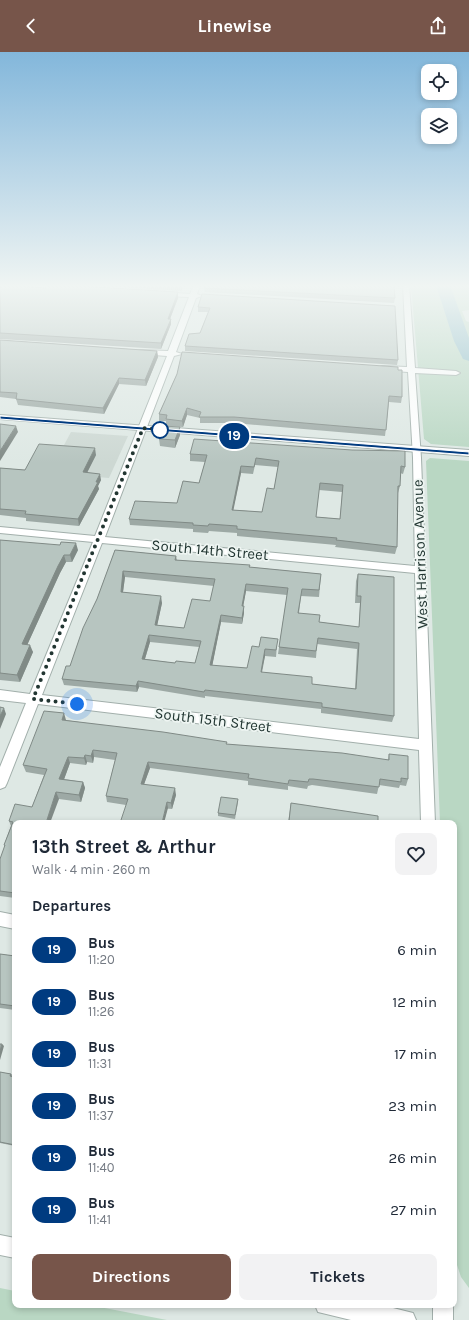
<!DOCTYPE html>
<meta charset="utf-8">
<style>
:root{--surface:#fff;--page:#f2f2f3;--text:#1f2937;--muted:#747a83;--accent:#77554a}
body{margin:0;font-family:Karla,sans-serif;background:var(--page);color:var(--text);height:100vh;display:flex;flex-direction:column;font-size:15px;white-space:nowrap}
*{box-sizing:border-box;margin:0}
p{font-size:13px;color:var(--muted)}
.icon{flex:none;width:22px;height:22px;fill:none;stroke:currentColor;stroke-width:2;stroke-linecap:round;stroke-linejoin:round}
.map{position:relative;flex:1;overflow:hidden}
.drawer{position:absolute;left:12px;top:768px;width:445px;height:488px;display:flex;flex-direction:column;background:var(--surface);border-radius:8px;box-shadow:0 2px 6px #0003}
.drawer>*{flex:none}
.badge{padding:0 8px;border-radius:13px;font-size:14px;line-height:26px}
.fabs{position:absolute;left:421px;top:12px;display:grid;gap:8px}
.fabs a{display:grid;place-items:center;width:36px;height:36px;border-radius:8px;background:var(--surface);box-shadow:0 2px 6px #0003;font-size:20px}
.you{position:absolute;width:20px;height:20px;margin:-10px;border:3px solid #fff;border-radius:50%;background:#1a73e8;box-shadow:0 0 0 6px #1a73e833}
.map>.badge{position:absolute;translate:-50% -50%;box-shadow:0 0 0 2px #fff}
h2{padding:0 20px;font-size:15px;line-height:36px}
.round{display:grid;place-items:center;flex:none;width:42px;height:42px;border-radius:8px;background:var(--page)}
.headline{display:flex;align-items:center;justify-content:space-between;height:68px;padding:0 20px}
h1{font-size:19px;font-weight:700;line-height:30px}
.primary-button{display:flex;gap:8px;margin-top:auto;padding:8px 20px}
.primary-button a{flex:1;height:46px;border-radius:8px;background:var(--accent);color:#fff;font-size:16px;font-weight:700;line-height:46px;text-align:center}
.primary-button a+a{background:var(--page);color:var(--text)}
ul{padding:0;list-style:none}
li{display:flex;align-items:center;gap:12px;height:52px;padding:0 20px}
li div{flex:1}
li b{display:block;font-size:15px}
li em{font-style:normal}
li .badge{min-width:44px;font-weight:700;text-align:center}
header{display:flex;justify-content:space-between;align-items:center;height:52px;padding:0 20px;background:var(--accent);color:#fff;font-size:18px;font-weight:700}
.map>svg:first-child{display:block}
.built{fill:#cdd8d3}
.green{fill:#b9d7c3}
.lines{fill:none;stroke-linecap:round;stroke-linejoin:round}
.river{fill:#8bbbc8;fill-rule:evenodd}
.minor-casing{stroke:#a2afab;stroke-width:2}
.tertiary-casing{stroke:#a2afab;stroke-width:2}
.minor{fill:#fff;fill-rule:evenodd}
.tertiary{fill:#fff;fill-rule:evenodd}
.wall{fill:#9da9a5;fill-rule:evenodd}
.shaded-wall{fill:#808a86}
.building{fill:#b7c5c0;stroke:#808a86;fill-rule:evenodd}
.line{fill:#003b80;stroke:#fff}
.walk{stroke:#223632;stroke-width:4;stroke-dasharray:0 7.2}
.stop-dot{fill:#fff;stroke:#003b80;stroke-width:2}
.labels{text-anchor:middle;stroke-width:3.5;stroke-linejoin:round;paint-order:stroke}
.street-label{font-size:15px;fill:#223632;stroke:#eef5f2}
</style>
<header><svg class="icon" aria-label="back" viewBox="0 0 24 24"><path d="M15 5l-7 7 7 7"/></svg>Linewise<svg class="icon" aria-label="share" viewBox="0 0 24 24"><path d="M12 15V3M7 8l5-5 5 5M5 13v7h14v-7"/></svg></header>
<div class="map">
<svg width="469" height="1268" viewBox="0 0 469 1268">
<rect width="100%" height="100%" fill="#dee8e4"/>
<!-- built -->
<path class="built" d="M71,380L128,384L109,426L49,421Z"/>
<!-- green -->
<g class="green">
<path d="M411,233H469V258L462,259L466,269L469,270V395L431,392L424,387Z"/>
<path d="M430,406L469,409V1236L461,1225L457,1213L454,1125V771H440L426,409Z"/>
<path d="M0,1236L15,1239V1253H89L167,1268H0Z"/>
</g>
<g class="lines">
<!-- river -->
<path class="river" d="M436,233H450L469,286V309L463,307L454,289Z"/>
<!-- minor casing -->
<g class="minor-casing">
<g id="minor">
<path d="M24,233H55L67,236L64,238Z"/>
<path d="M194,233H200L197,242L202,244L196,246L176,300L182,302L174,304L105,485L415,514L413,406L408,320L382,318L378,316L382,314L407,315L403,233H409L415,316L456,319L460,321L456,323L415,321L421,406L435,771H421L419,698L38,652L7,731L5,735L0,737V715L26,651L0,648V638L30,642L93,490L0,481V475L95,484L167,304L141,302L137,300L141,298L168,299L189,245L162,244L159,242L162,240L190,242ZM102,491L415,521L419,687L42,643Z"/>
<path d="M0,860L15,863V877L0,874Z"/>
<rect x="433" y="1253" width="20" height="15"/>
</g>
</g>
<!-- tertiary casing -->
<g class="tertiary-casing">
<g id="tertiary">
<path d="M0,363L469,398V404L0,367Z"/>
<path d="M0,1183L15,1186V1206L0,1203Z"/>
<path d="M315,1253H381L413,1261L416,1268H351L318,1260Z"/>
</g>
</g>
<!-- minor -->
<use href="#minor" class="minor"/>
<!-- tertiary -->
<use href="#tertiary" class="tertiary"/>
</g>
<!-- wall -->
<g class="wall">
<path d="M0,233L178,246L170,267L171,272L161,297L0,287Z"/>
<path d="M85,233H184L181,239Z"/>
<path d="M204,236L395,246L394,251L205,240Z"/>
<path d="M202,242L398,308L397,313L185,299V294L200,281L208,260H198V255Z"/>
<path d="M0,288L157,299L158,305L146,334L119,332L104,362L18,353L16,347L0,345Z"/>
<path d="M177,322L402,345L401,351L389,350L385,384L234,371H200V366L187,363L183,375L166,374V369H159V362Z"/>
<path d="M180,383L175,396L160,394L159,387Z"/>
<path d="M190,402L405,415L403,422L400,421V434L398,441L397,495L395,502L335,495L336,493L237,484V481L209,479L208,481L193,480V477L130,473L129,467L177,451L199,431L205,410L190,409ZM255,413L278,415L274,437L262,460L233,458L241,421L253,422ZM319,438L342,440L340,467L316,465Z"/>
<path d="M96,403L87,420L101,428L98,434L99,437L79,474L26,469V466L0,463V416L25,418Z"/>
<path d="M0,488L78,498L72,510H66L60,521L27,593L33,600L20,630L0,628Z"/>
<path d="M115,498L176,504L177,508L250,515L321,522L319,545L301,544L299,561L319,570L359,575L360,551H355L356,529L358,522L394,664L392,670L321,661V657L205,644V646L139,635L137,640L64,633L62,627L70,614L97,547ZM125,525L214,534L210,549L184,576L157,573L162,551L123,540ZM246,539L287,543L278,602L316,606L317,592L357,597L355,637L312,632L262,621L265,604L276,605L277,593L259,595L247,616L212,614L221,570L242,572L244,561L243,554ZM150,590L199,595L195,611H175L145,607Z"/>
<path d="M66,668L227,692L388,708L389,702L408,727L406,734L400,733L399,736L379,733L377,742L312,733L308,734L307,737L288,734V738L248,733V729L150,716L144,732L176,743L172,757L126,753L107,750L106,744L115,708L94,705L93,711L87,710L86,713L70,711L64,727L83,730L85,736L81,750L59,747L15,771V846L0,844V807L5,795L4,793L11,774L9,769L32,755L44,723L26,720L23,713Z"/>
<path d="M238,750L235,767L218,764V761Z"/>
<path d="M291,751L378,771H288Z"/>
<path d="M0,902L15,904V958L0,956Z"/>
<path d="M0,1020L11,1022L15,1025V1094L0,1091Z"/>
</g>
<!-- shaded-wall -->
<g class="shaded-wall">
<path d="M181,233H184L181,239Z"/>
<path d="M178,240V246L168,272V267Z"/>
<path d="M171,267V272L161,297V291Z"/>
<path d="M157,299L158,305L146,334L145,328Z"/>
<path d="M119,326V332L104,362L103,356Z"/>
<path d="M187,356V363L183,375L182,369Z"/>
<path d="M16,374L18,380L0,409V399Z"/>
<path d="M180,375V383L175,396V388Z"/>
<path d="M95,396L96,403L84,427L83,420Z"/>
<path d="M241,414V421L232,465V458Z"/>
<path d="M100,422L101,428L98,434L99,437L79,474L78,467Z"/>
<path d="M76,491L78,498L72,510L70,503Z"/>
<path d="M64,503L66,510L60,521L24,600L22,592L58,514Z"/>
<path d="M123,519L125,525L122,547L121,540Z"/>
<path d="M246,532V539L242,561V554Z"/>
<path d="M161,544L162,551L156,579L155,573Z"/>
<path d="M244,554V561L242,572V566Z"/>
<path d="M221,563V570L211,620L210,613Z"/>
<path d="M149,583L150,590L143,613L142,607Z"/>
<path d="M30,593L33,600L20,630L17,623Z"/>
<path d="M265,597V604L260,627L261,620Z"/>
<path d="M138,629L139,635L137,640L136,634Z"/>
<path d="M4,656L6,662L0,677V664Z"/>
<path d="M64,661L66,668H62Z"/>
<path d="M93,698L94,705L93,711L91,704Z"/>
<path d="M85,703L87,710L86,713L84,706Z"/>
<path d="M68,705L70,711L62,733L59,727Z"/>
<path d="M148,710L150,716L142,738L141,732Z"/>
<path d="M83,730L85,736L81,750L79,743Z"/>
<path d="M175,736L176,743L172,757L171,751Z"/>
<path d="M56,740L59,747L50,771H46Z"/>
<path d="M167,750L168,756L164,771H162Z"/>
<path d="M2,992L4,994L0,1008V999Z"/>
</g>
<!-- building -->
<g class="building">
<path d="M0,233L46,236L48,233H61L178,240L168,267H171L161,291L0,281Z"/>
<path d="M205,233H394L395,246L204,236Z"/>
<path d="M202,242L395,254L398,308L185,294L189,282L200,281L210,256L198,255Z"/>
<path d="M0,288L157,299L145,328L119,326L103,356L16,347L17,341L0,340Z"/>
<path d="M182,300L398,315V318H402V345L389,344L386,378L234,365H199L201,360L187,356L182,369L166,367L167,363L159,362L177,322Z"/>
<path d="M0,372L16,374L0,399Z"/>
<path d="M163,374L180,375L175,388L159,387Z"/>
<path d="M194,387L352,398L405,399V415L401,414L400,434H398L397,495L336,488L337,486L237,477V474L209,472L208,474L193,473V471L129,467L135,449L177,451L183,429L199,431L207,403L190,402ZM256,406L279,409L274,437L267,436L262,460L232,458L241,414L254,415ZM320,431L343,433L340,467L316,465Z"/>
<path d="M39,392L95,396L83,420L100,422L96,430H98L78,467L25,462L26,459L0,457V416L25,418Z"/>
<path d="M0,488L60,493L61,490L76,491L70,503H64L58,514L22,592L30,593L17,623L0,621Z"/>
<path d="M115,498L176,504L175,508L250,513L249,515L321,522L319,538L302,537L298,561L320,563L319,570L359,575L361,544H357L358,522L394,525V664L322,655V651L205,638L204,640L138,629L136,634L62,627L66,614H70L83,576L97,547ZM123,519L215,527L210,549L192,547L184,576L155,573L161,544L121,540ZM246,532L288,536L279,595L316,599L318,586L359,591L356,637L312,632V625L261,620L265,597L276,598L278,587L261,585L259,595L252,594L247,616L210,613L221,563L242,566L244,554H242ZM149,583L201,589L195,611L176,609L175,611L142,607Z"/>
<path d="M0,655L4,656L0,664Z"/>
<path d="M44,659L64,661L62,668L163,680L227,690L226,692L342,701L389,708V702L408,704V727L401,726V730L380,727L379,735L313,727H309L308,730L289,728L288,732L248,726L249,722L148,710L141,732L175,736L171,751L167,750L162,771H120L128,747L106,744L117,701L93,698L91,704L85,703L84,706L68,705L59,727L83,730L79,743L56,740L46,771H15V841L0,839V807L5,793H4L13,770L9,769L15,752L32,755L47,717L23,713Z"/>
<path d="M221,745L238,747L235,763L218,761Z"/>
<path d="M291,751L378,764V771H302L289,769Z"/>
<path d="M0,902L15,904V954L0,952Z"/>
<path d="M0,992H2L0,999Z"/>
<path d="M0,1020L11,1022L10,1024L15,1025V1093L0,1090Z"/>
</g>
<!-- sky -->
<linearGradient id="sky" x2="0" y2="1"><stop stop-color="#83b7db"/><stop offset="0.57" stop-color="#f0f5f3"/><stop offset="1" stop-color="#f0f5f3" stop-opacity="0"/></linearGradient>
<rect width="469" height="411" fill="url(#sky)"/>
<!-- line -->
<path class="line" d="M0,364L469,400V403L0,367Z"/>
<g class="lines">
<!-- walk -->
<path class="walk" d="M77,652L33,647L143,376L164,378H160"/>
</g>
<!-- markers -->
<circle class="stop-dot" cx="160" cy="378" r="8"/>
<g class="labels">
<!-- street labels -->
<g class="street-label">
<text transform="translate(210 498) rotate(5)" y="5">South 14th Street</text>
<text transform="translate(420 502) rotate(-92)" y="5">West Harrison Avenue</text>
<text transform="translate(213 668) rotate(7)" y="5">South 15th Street</text>
</g>
</g>
</svg>
<div class="fabs">
<a><svg class="icon" aria-label="locate" viewBox="0 0 24 24"><circle cx="12" cy="12" r="6"/><path d="M12 2v4M12 18v4M2 12h4M18 12h4"/></svg></a>
<a><svg class="icon" aria-label="layers" viewBox="0 0 24 24"><path d="M12 4l9 5-9 5-9-5zM3 14l9 5 9-5"/></svg></a>
</div>
<div class="you" style="left:77px;top:652px"></div>
<b class="badge" style="left:234px;top:384px;background:#003b80;color:#fff">19</b>
<section class="drawer">
<div class="headline"><div><h1>13th Street &amp; Arthur</h1><p>Walk · 4 min · 260 m</p></div><a class="round"><svg class="icon" aria-label="heart" viewBox="0 0 24 24"><path d="M12 20l-8-8c-3-5 5-10 8-4 3-6 11-1 8 4z"/></svg></a></div>
<h2>Departures</h2>
<ul>
<li><span class="badge" style="background:#003b80;color:#fff">19</span><div><b>Bus</b><p>11:20</p></div><em>6 min</em></li>
<li><span class="badge" style="background:#003b80;color:#fff">19</span><div><b>Bus</b><p>11:26</p></div><em>12 min</em></li>
<li><span class="badge" style="background:#003b80;color:#fff">19</span><div><b>Bus</b><p>11:31</p></div><em>17 min</em></li>
<li><span class="badge" style="background:#003b80;color:#fff">19</span><div><b>Bus</b><p>11:37</p></div><em>23 min</em></li>
<li><span class="badge" style="background:#003b80;color:#fff">19</span><div><b>Bus</b><p>11:40</p></div><em>26 min</em></li>
<li><span class="badge" style="background:#003b80;color:#fff">19</span><div><b>Bus</b><p>11:41</p></div><em>27 min</em></li>
</ul>
<div class="primary-button"><a>Directions</a><a>Tickets</a></div>
</section>
</div>
